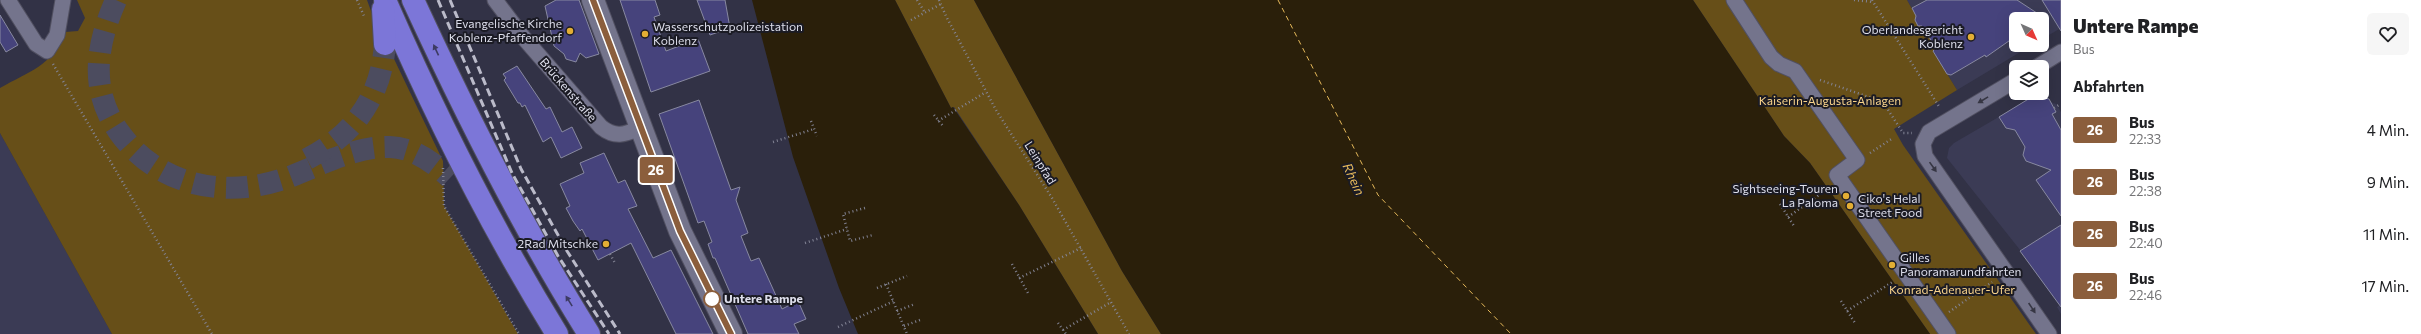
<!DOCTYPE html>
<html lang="de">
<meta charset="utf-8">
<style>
:root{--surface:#fff;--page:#f6f6f6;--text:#202124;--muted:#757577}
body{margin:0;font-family:Commissioner,sans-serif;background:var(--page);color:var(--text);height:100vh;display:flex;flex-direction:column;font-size:15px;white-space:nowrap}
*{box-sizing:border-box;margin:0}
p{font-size:13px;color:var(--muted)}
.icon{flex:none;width:22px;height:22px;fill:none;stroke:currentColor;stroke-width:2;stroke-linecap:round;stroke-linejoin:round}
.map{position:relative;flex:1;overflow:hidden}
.sheet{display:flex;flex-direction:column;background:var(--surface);width:360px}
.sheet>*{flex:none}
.badge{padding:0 8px;border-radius:3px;font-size:14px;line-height:26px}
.needle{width:26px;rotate:135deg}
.controls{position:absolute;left:2009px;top:12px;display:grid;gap:8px}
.controls a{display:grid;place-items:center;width:40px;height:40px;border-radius:6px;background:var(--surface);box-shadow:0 4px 16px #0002;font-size:20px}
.map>.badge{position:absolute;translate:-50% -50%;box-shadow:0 0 0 2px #fff}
h2{padding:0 12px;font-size:15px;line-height:36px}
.round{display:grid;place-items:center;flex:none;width:42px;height:42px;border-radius:6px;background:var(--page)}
.summary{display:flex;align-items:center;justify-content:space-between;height:68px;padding:0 12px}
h1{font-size:19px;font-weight:800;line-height:30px}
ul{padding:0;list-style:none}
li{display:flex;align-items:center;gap:12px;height:52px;padding:0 12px}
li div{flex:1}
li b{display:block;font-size:15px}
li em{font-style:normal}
li .badge{min-width:44px;font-weight:700;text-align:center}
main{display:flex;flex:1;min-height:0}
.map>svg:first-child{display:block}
.built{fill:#3b3b55}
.green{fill:#674f18}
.water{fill:#2a1f0a}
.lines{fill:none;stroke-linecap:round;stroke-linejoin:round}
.ferry{stroke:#e6b95a;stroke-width:1;stroke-dasharray:5 4;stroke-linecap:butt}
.building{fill:#46437c;stroke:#8889a1}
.highway-tunnel{stroke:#4c4c5f;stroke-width:22;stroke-dasharray:22 11;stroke-linecap:butt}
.street-casing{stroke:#515061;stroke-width:17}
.secondary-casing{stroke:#515061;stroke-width:24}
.highway-casing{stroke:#515061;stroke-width:24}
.path{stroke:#838495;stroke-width:2.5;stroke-dasharray:1 3;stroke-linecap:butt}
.street{stroke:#74748c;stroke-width:15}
.secondary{stroke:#74748c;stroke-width:22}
.highway{stroke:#7c76d8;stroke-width:22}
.rail{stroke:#bbbbca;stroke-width:3;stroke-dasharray:8 4;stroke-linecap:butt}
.oneway{fill:#3d3b63}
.oneway2{fill:#363643}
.line-casing{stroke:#fff;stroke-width:9}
.line{stroke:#8b5e3c;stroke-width:6}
.poi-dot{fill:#e3ae34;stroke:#1b1b24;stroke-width:1.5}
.stop-dot{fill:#fff;stroke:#8b5e3c;stroke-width:2}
.labels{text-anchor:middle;stroke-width:4;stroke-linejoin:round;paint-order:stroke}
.poi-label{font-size:12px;fill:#dddeeb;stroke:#1b1b24;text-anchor:end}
.street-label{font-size:12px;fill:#dddeeb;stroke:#1b1b24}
.park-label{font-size:12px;fill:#f8d38b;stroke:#1b1b24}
.stop-label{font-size:12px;font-weight:bold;fill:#dddeeb;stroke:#1b1b24;text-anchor:start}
.water-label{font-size:13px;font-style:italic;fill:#e6b95a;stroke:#1b1b24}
</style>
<main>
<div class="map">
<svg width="2061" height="334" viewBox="0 0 2061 334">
<rect width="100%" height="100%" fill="#323246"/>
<!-- built -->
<g class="built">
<path d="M1907,0H2061V28L2042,39V19H2016V45H2032L1957,90L1933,51L1935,47L1922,26H1918L1915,20L1916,16Z"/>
<path d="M2035,96L2056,104L2061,112V314L2057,307L2060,305L2032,265L1947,158L1949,148L1954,143Z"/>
<path d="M0,133L112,334H0Z"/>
</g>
<!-- green -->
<g class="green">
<path d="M77,0H367L371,11L443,161L444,206L518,334H112L0,133V88C30,71 52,66 65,32L78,31L85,18Z"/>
<path d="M895,0H974L1122,271L1161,334H1098L1019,205L954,107L951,108Z"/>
<path d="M1693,0H1907L1916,16L1915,20L1918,26H1922L1935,47L1933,51L1957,90L1894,129L1903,145L2036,334H1930L1810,163L1784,136Z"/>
</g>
<!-- water -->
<g class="water">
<path d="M752,0H895L951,108L953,107L1019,205L1098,334H858L839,288L793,157Z"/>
<path d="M974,0H1693L1784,136L1810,163L1930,334H1161L1122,271Z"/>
</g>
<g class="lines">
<!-- ferry -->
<path class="ferry" d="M1278,0L1378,195L1511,334"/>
</g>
<!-- building -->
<g class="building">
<path d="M556,0H579L599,54L586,58L580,53L576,62L566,59L564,54L554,46L545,6Z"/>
<path d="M620,0H655L660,15L654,17L666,51L698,39L710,71L651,92Z"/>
<path d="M697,0H725L730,28L710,35Z"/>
<path d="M1927,0H2017L2046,19H2016V36L1986,57L1985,55L1951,75L1947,74L1933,51L1936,48L1922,26H1918L1915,20L1916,16L1912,8Z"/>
<path d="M2042,0H2061V31Z"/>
<path d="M0,15L18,45L6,52L0,42Z"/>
<path d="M517,66L546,109L550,107L562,132L572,127L582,148L561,158L551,137L543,142L525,105L522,107L520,103H518L504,80L506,78L503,74Z"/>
<path d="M2035,95L2049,99L2056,112L2052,114L2061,130V216L2036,180L2051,170L2026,161L2023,155L2025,147L2015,130L2006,128L1999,117Z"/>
<path d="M699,100L731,190L740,187L736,200L748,233L741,236L751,261L759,258L782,309L798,301L806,319L794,324L799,334H748L715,258H713L708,244L712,242L704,221L698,223L659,114Z"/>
<path d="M604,153L618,183L625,180L637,206L628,209L653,258L671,250L713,334H676L631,243L598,260L582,229L580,231L573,221L566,208L570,206L560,184L584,173L580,163Z"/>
<path d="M2061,225V307L2020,251Z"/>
</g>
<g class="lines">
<!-- highway-tunnel -->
<g class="highway-tunnel">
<path d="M116,0C96,45 89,90 119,132C159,188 230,200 292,176C323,164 356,146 390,147C414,148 433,162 450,178"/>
<path d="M307,159C355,134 381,97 385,44"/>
</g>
<!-- street casing -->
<g class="street-casing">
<g id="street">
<path d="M8,0L36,44L47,51L57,35L63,0"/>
<path d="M495,0L523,37L601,127C615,138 624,135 640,128"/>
<path d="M1734,0L1771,57L1779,64L1795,71L1857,160L1837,175L1948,334"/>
<path d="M2037,67L2061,52"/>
<path d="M2016,80L1929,132L1923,144L1925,156L2049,334"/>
</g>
</g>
<!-- secondary casing -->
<g class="secondary-casing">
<path id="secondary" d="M593,0L680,231L731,334"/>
</g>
<!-- highway casing -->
<g class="highway-casing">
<g id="highway">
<path d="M385,0C435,115 491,227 557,334"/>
<path d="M413,0C466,115 522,227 589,334"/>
<path d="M383,9L385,44"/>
</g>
</g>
<!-- path -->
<g class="path">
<path d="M357,0L364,16"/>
<path d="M917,0L924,11"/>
<path d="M939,0L946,16L996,110L1052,198L1129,334"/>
<path d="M1854,0L1873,2"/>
<path d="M1872,0L1940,108"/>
<path d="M911,20L941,4"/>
<path d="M53,64L212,334"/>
<path d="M1820,80L1883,102L1903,133H1912"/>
<path d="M2054,108L2059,105"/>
<path d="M934,115L943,126"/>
<path d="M811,121L817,136"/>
<path d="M938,121L986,92"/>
<path d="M773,142L814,129"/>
<path d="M1870,153L1893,138"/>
<path d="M443,168L444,206L519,334"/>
<path d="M1780,204L1794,226"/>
<path d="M865,208L843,214L850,241L873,235"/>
<path d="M1788,217L1829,188"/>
<path d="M805,243L847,229"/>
<path d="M610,254L615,263"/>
<path d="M1012,264L1028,293"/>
<path d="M1019,278L1081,248"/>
<path d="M886,284L907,334"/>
<path d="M877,288L907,276"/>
<path d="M1841,301L1855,323"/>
<path d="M897,311L915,304"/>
<path d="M1847,311L1894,281"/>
<path d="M1949,312L1992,282"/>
<path d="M1058,323L1066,334"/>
<path d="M904,326L920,320"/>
<path d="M838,327L894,301"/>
<path d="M1063,330L1111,302"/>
</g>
<!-- street -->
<use href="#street" class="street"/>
<!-- secondary -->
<use href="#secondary" class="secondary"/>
<!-- highway -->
<use href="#highway" class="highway"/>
<!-- rail -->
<g class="rail">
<path d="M438,0L512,173L558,256L609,334"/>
<path d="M450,0L521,169L567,251L620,334"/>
</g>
</g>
<!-- one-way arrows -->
<defs><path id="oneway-solid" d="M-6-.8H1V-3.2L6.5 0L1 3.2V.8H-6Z"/></defs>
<g class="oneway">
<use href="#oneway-solid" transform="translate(436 50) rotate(-115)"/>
<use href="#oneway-solid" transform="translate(569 301) rotate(-122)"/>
</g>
<g class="oneway2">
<use href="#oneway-solid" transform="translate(1983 100) rotate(149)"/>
<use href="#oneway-solid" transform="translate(1933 167) rotate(55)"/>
<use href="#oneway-solid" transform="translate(2032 308) rotate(56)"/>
</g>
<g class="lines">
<!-- line casing -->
<g class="line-casing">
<path id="line" d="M593,0L680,231L731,334"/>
</g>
<!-- line -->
<use href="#line" class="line"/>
</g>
<!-- markers -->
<g class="poi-dot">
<circle cx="570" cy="31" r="4"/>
<circle cx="645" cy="34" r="4"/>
<circle cx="1971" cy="37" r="4"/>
<circle cx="1846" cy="196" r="4"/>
<circle cx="1850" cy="206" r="4"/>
<circle cx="606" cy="244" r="4"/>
<circle cx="1892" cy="265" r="4"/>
</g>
<circle class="stop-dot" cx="712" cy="299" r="8"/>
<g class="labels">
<!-- poi labels -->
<g class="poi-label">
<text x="562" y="28">Evangelische Kirche<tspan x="562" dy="14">Koblenz-Pfaffendorf</tspan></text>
<text x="653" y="31" text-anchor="start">Wasserschutzpolizeistation<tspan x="653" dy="14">Koblenz</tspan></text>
<text x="1963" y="34">Oberlandesgericht<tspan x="1963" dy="14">Koblenz</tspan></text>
<text x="1838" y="193">Sightseeing-Touren<tspan x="1838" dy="14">La Paloma</tspan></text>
<text x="1858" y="203" text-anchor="start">Ciko's Helal<tspan x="1858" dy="14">Street Food</tspan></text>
<text x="598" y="248">2Rad Mitschke</text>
<text x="1900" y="262" text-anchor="start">Gilles<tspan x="1900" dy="14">Panoramarundfahrten</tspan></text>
</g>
<!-- street labels -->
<g class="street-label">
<text transform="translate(568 90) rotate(49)" y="4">Brückenstraße</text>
<text transform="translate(1040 163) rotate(58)" y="4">Leinpfad</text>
</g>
<!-- park labels -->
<g class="park-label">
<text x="1830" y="105">Kaiserin-Augusta-Anlagen</text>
<text x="1952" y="294">Konrad-Adenauer-Ufer</text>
</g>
<!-- stop labels -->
<g class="stop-label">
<text x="724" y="303">Untere Rampe</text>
</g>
<!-- water labels -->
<g class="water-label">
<text transform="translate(1354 179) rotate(65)" y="5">Rhein</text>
</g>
</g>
</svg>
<div class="controls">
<a><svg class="needle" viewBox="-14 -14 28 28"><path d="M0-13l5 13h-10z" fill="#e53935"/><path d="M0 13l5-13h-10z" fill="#757577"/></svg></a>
<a><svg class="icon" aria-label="layers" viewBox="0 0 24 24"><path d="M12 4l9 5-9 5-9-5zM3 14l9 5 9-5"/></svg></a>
</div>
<b class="badge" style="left:656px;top:170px;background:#8b5e3c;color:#fff">26</b>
</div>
<section class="sheet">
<div class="summary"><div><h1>Untere Rampe</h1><p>Bus</p></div><a class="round"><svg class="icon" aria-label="heart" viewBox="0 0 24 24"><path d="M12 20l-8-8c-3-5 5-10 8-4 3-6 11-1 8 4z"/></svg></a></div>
<h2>Abfahrten</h2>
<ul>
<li><span class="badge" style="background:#8b5e3c;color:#fff">26</span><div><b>Bus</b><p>22:33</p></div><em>4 Min.</em></li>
<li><span class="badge" style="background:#8b5e3c;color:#fff">26</span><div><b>Bus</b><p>22:38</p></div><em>9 Min.</em></li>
<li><span class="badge" style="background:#8b5e3c;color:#fff">26</span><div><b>Bus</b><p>22:40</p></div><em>11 Min.</em></li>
<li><span class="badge" style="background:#8b5e3c;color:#fff">26</span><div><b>Bus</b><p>22:46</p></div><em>17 Min.</em></li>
</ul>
</section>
</main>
